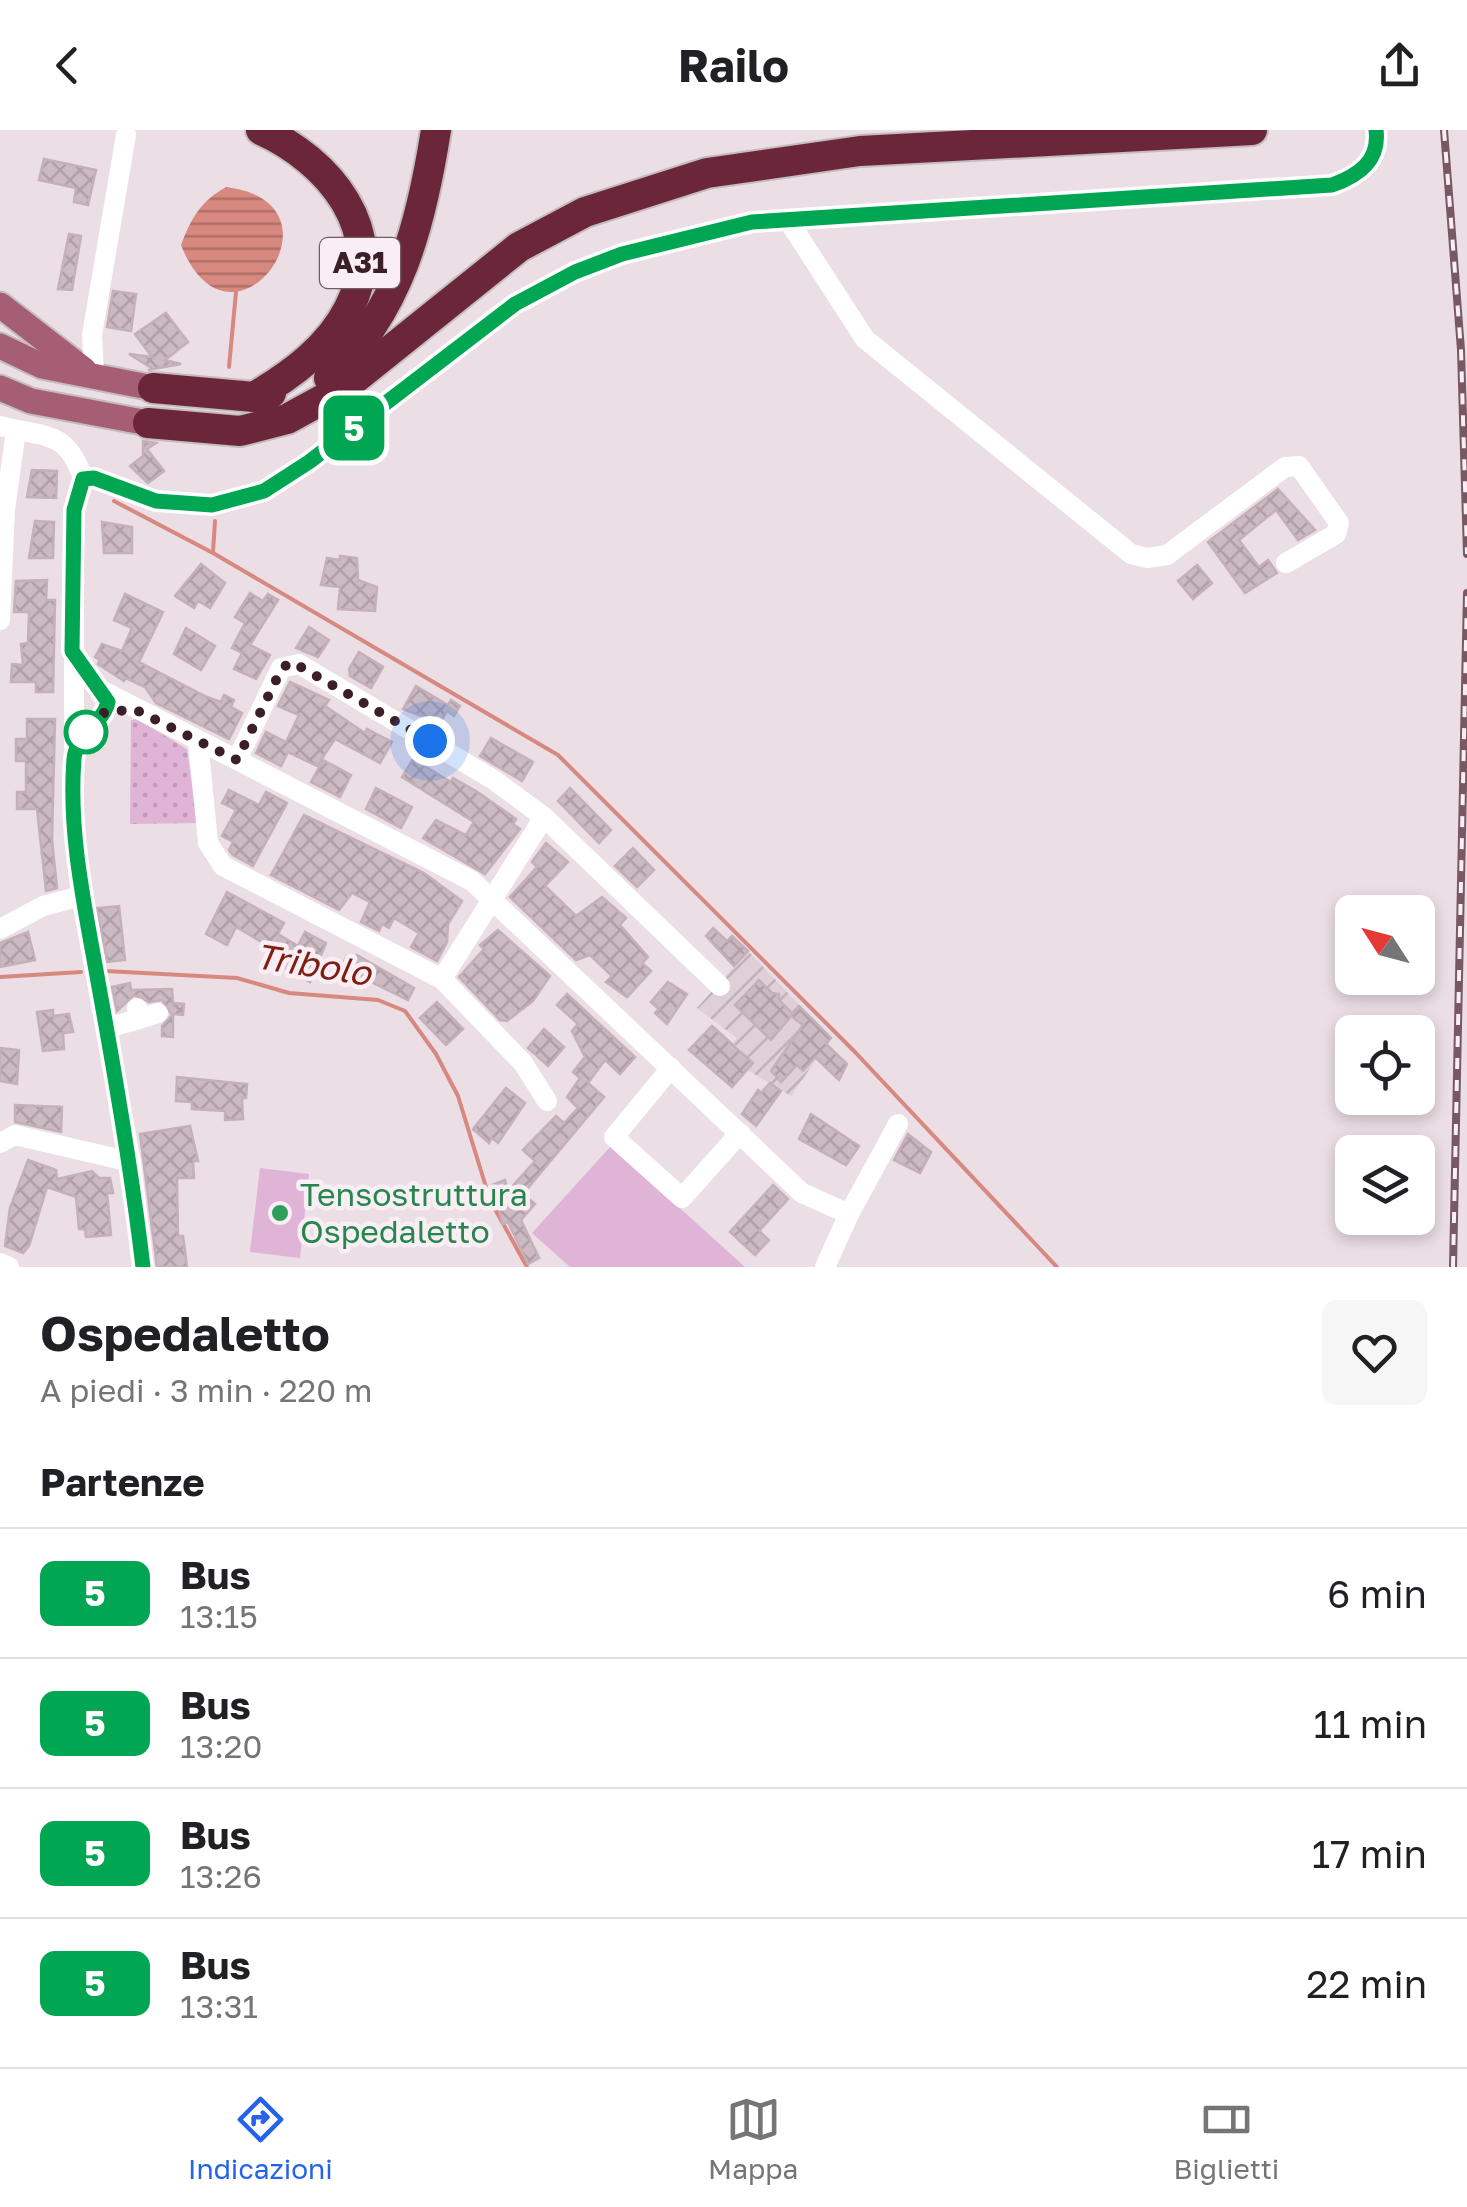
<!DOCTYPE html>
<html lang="it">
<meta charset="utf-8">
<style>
:root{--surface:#fff;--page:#f6f6f6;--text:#202124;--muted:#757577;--line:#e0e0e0;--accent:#2563eb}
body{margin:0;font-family:"Golos Text",sans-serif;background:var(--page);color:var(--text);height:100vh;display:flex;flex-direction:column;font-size:38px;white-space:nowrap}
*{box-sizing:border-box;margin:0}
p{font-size:32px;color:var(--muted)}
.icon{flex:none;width:55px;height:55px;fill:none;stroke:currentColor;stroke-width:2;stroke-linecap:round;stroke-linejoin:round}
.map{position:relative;height:1137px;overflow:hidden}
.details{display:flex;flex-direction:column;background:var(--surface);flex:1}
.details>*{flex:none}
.badge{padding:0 20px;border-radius:15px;font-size:35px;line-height:65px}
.needle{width:65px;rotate:306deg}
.fabs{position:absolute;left:1335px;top:765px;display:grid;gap:20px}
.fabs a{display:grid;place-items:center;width:100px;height:100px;border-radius:15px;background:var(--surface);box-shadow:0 5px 15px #0003;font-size:50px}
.you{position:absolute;width:50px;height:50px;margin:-25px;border:8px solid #fff;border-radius:50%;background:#1a73e8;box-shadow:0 0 0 15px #1a73e833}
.map>.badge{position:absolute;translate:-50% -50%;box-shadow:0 0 0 5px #fff}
h2{padding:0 40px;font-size:38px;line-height:90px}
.round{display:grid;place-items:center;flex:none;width:105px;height:105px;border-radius:15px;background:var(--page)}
.head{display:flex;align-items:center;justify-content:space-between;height:170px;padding:0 40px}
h1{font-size:48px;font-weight:700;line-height:75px}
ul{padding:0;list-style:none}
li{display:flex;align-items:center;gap:30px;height:130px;padding:0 40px;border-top:2px solid var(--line)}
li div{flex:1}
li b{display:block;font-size:38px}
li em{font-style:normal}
li .badge{min-width:110px;font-weight:700;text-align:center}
header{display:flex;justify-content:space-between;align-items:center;height:130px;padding:0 40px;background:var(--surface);font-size:45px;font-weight:700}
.dock{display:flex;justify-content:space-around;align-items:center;height:140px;border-top:2px solid var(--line);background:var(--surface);font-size:28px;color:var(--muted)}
.dock a{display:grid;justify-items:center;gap:5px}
.dock .selected{color:var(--accent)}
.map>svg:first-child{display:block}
.industrial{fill:url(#industrial-furrows)}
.green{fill:#dfb4d6}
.park{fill:url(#park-dots)}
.water{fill:url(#water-rules)}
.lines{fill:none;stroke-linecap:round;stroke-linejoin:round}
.stream{stroke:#d7887f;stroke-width:4}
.building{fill:url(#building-cross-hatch);stroke:#c5b0ba;stroke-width:2.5}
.major-casing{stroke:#c4bcbe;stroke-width:29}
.highway-casing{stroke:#c4bcbe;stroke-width:34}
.minor{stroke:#fff;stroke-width:20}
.major{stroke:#a55e74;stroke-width:25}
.highway{stroke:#6b2739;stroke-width:30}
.rail-casing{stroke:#785862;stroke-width:8}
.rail{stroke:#f8eef4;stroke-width:4;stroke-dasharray:11;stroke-linecap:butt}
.line-casing{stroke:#fff;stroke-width:22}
.line{stroke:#00a651;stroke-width:15}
.walk{stroke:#3c1e28;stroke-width:10;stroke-dasharray:0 18}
.stop-dot{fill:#fff;stroke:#00a651;stroke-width:5}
.leisure-dot{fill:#2e9e5b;stroke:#f8eef4;stroke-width:4}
.labels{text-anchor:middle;stroke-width:9;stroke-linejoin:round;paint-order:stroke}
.shield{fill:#f8eef4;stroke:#745c65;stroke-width:2.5}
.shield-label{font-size:30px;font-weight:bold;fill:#3c1e28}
.leisure-label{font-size:32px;fill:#27864d;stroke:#f8eef4;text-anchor:start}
.water-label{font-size:35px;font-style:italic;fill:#7e1e13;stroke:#f8eef4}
</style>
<header><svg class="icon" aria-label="back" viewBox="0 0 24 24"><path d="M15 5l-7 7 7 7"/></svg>Railo<svg class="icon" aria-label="share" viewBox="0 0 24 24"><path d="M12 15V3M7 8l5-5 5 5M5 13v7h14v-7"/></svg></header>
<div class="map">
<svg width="1467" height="1137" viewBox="0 0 1467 1137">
<defs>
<pattern id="industrial-furrows" width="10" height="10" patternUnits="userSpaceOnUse" patternTransform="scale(2.5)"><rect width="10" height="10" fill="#dfcfd7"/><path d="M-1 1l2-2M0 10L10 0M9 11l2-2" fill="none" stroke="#c0b1b9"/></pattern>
<pattern id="park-dots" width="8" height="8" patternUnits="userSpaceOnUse" patternTransform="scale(2.5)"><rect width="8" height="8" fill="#dfb4d6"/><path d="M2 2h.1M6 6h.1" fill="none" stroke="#c09ab8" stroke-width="1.8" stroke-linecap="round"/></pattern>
<pattern id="water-rules" width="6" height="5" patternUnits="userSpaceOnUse" patternTransform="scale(2.5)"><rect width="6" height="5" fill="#d7887f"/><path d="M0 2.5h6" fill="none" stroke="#b06f68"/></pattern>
<pattern id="building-cross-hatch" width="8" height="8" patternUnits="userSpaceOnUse" patternTransform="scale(2.5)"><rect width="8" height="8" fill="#ccbac3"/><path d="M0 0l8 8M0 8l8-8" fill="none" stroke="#b09fa8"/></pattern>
</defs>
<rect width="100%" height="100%" fill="#ebdee5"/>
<!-- industrial -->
<path class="industrial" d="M748,821L831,908L791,966L746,939L741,919L733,913L737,908L697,878Z"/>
<!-- green -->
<g class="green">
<path d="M611,1016L745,1137H570L532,1103Z"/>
<path d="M260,1038L309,1044L300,1128L250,1122Z"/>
</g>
<!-- park -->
<path class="park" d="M137,589L187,619L197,693L130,694L131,590Z"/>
<!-- water -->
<path class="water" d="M226,57C355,73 231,242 181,115C191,88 201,71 226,57Z"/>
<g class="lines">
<!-- stream -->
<g class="stream">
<path d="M229,237L236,162"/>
<path d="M114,371L213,423L558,625L854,921L1057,1137"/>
<path d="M213,422L215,391"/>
<path d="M106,841L237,848L289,863L378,870L405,881L436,924L458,966L490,1070L527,1137"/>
<path d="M0,847L81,842"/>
</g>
</g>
<!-- building -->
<g class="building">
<path d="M44,29L96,40L88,75L74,72L76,58L39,50Z"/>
<path d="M69,104L81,106L72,160L58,159Z"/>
<path d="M113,161L136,164L131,201L107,197Z"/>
<path d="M166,183L188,212L165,230L181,234L148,240L153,239L129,224L152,227L135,204Z"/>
<path d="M143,311L156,313L147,319L164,341L148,353L130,336L143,326Z"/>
<path d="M32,340L57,341L56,368L27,367Z"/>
<path d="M1278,359L1315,400L1298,410L1276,380L1239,410L1259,437L1268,430L1277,443L1245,463L1208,412Z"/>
<path d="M35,391L54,392L53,428H29Z"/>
<path d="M102,392L132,397V423H104Z"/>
<path d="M340,426L357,428L358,450L377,457L375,481L338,479L340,457L321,455L327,428L340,430Z"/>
<path d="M201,434L225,453L210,478L198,471L194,478L175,466Z"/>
<path d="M1197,435L1212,453L1193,469L1178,451Z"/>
<path d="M47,450L46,470H55L53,562H36V552H11L12,534L23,535L21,514L28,513L29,482H14L16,451Z"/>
<path d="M250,463L263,471L268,464L278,470L250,515L270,525L256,549L234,539L242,523L232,518L245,493L235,487Z"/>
<path d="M125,464L163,482L139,532L207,567L221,572L224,565L234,570L231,577L242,583L229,609L156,573L145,557L126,548L124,551L98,534L100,530L95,527L102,514L122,521L132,498L114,490Z"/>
<path d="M309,497L329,510L318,527L296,518Z"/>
<path d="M186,498L215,516L201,540L174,524Z"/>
<path d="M359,522L383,537L371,558L350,546L349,539Z"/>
<path d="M290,552L329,570L325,576L365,603L367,599L392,612L380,633L335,609L317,636L288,622L281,636L256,623L266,602L286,612L299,585L278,576Z"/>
<path d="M416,556L448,575L451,570L460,576L454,586L447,581L440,593L403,579Z"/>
<path d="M27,589H55L52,710L57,758L46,761L37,679H17V662H26V631H16V609H27Z"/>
<path d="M491,608L533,632L522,651L480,626Z"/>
<path d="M413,629L451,652L453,648L476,661L516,689L513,694L520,699L485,744L423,708L436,690L466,705L474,692L402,647Z"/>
<path d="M323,630L351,645L340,667L311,652Z"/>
<path d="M376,658L412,677L401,698L366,679Z"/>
<path d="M570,658L611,700L599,713L558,671Z"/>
<path d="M229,660L259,675L266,662L287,673L253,736L233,725L229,720L233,712L222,706L236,680L222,673Z"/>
<path d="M304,685L424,743L462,771L448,794L447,812L437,831L411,817L419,803L394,788L389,798L382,794L379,801L361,792L370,772L352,763L339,780L271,745Z"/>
<path d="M546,713L568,732L545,756L576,786L602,767L626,788L620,795L648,827L642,833L651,841L627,867L606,852L612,846L590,825L576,830L510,767L537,737L532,732Z"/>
<path d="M633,718L654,740L637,757L615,736Z"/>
<path d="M227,762L284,793L278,804L298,816L305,802L326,813L310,852L286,839L291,829L236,797L227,815L206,804Z"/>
<path d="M119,776L125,830L107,832L97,778Z"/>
<path d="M713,798L727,811L732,806L748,821L734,836L706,806Z"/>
<path d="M498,800L550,846L533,871L507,891L500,890L459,847L484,819L480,815Z"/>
<path d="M28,802L35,830L0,837V813Z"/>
<path d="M357,825L414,858L408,870L367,850L363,857L344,847L339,841L347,826L354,830Z"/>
<path d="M759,850L772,863L779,864V870L793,884L771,910L735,875Z"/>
<path d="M668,852L687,864L667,894L655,883L659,879L651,872Z"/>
<path d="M130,853L131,860L172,859L173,873L184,874L183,885L173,884V907L162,906V896L172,885L162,870L149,872L134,865L117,881L112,857Z"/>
<path d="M567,864L635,927L620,944L605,930L588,953L604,967L523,1064L535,1074L521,1090L539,1128L528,1134L508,1092L503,1094L492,1055L505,1050L508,1061L535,1031L523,1020L556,986L564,993L578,978L567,967L580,948L573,942L585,927L572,901L578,894L557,875Z"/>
<path d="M437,872L463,899L446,915L420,888Z"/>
<path d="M800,877L831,908L826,914L847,934L839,950L815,927L803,941L797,935L781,952L771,941L803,895L791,886Z"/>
<path d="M53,880V886L69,884L73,902L63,903L64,919L43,921L37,882Z"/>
<path d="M712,896L753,933L732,957L689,920Z"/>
<path d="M544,899L564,917L548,936L528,918Z"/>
<path d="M0,918L19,920L17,954L0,951Z"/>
<path d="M177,947L247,954L246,968H242L243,989L225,990V981L192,979V972L176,971Z"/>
<path d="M770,953L781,961L756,996L742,984L758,960L761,963Z"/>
<path d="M506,958L525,973L498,1013L492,1008L489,1013L473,999Z"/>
<path d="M15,975L62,977L61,1002L15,992Z"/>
<path d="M811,984L859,1016L846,1035L799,1009Z"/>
<path d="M190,996L198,1031H193L194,1048H177L178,1106H183L187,1137H157L140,1004Z"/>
<path d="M908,1004L931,1022L920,1043L894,1030Z"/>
<path d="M28,1030L56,1040L57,1049L92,1041L99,1048H110L113,1063H107L111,1105L86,1107L85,1099H79L76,1067L47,1057L29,1116L23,1123L5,1116L10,1078Z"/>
<path d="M773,1055L788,1069L759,1101L769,1110L755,1125L730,1102Z"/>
</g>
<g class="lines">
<!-- major casing -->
<g class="major-casing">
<g id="major">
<path d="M0,175L84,240"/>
<path d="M0,216L42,236L153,258"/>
<path d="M0,258L31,271L148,293"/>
</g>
</g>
<!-- highway casing -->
<g class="highway-casing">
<g id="highway">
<path d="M329,248C400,179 421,95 436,0"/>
<path d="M153,258L254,267L271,263"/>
<path d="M254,267C291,245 329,218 349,178C389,101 328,30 261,0"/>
<path d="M148,293L240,301L287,289L342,259L519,117L585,82L707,43L860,21L1252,0"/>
</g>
</g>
<!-- minor -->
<g class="minor">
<path d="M788,90L865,209L1131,424L1147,428L1167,425L1285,337L1299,336L1339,393L1336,404L1286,433"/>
<path d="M94,244L92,205L126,5"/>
<path d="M0,296C45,308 67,299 83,349"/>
<path d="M83,349L94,348L156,371L213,375L264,361L309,332L515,174L575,142L622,124L752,93L1332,55C1358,46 1380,30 1376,0"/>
<path d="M83,349L74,380V694L81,766L131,1032L143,1137"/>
<path d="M0,490L5,380L16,300"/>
<path d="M73,523L108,572C103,592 80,603 75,625"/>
<path d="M103,561L472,751L802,1063L849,1084L825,1137"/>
<path d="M198,610L208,713L223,736L442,849L523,933L547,971"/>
<path d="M237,630L281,538L299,534L494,650L544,687L720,856"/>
<path d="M0,799L43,776L81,766"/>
<path d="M442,849L544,687"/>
<path d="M139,889L158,883"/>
<path d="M107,898L139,889L137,878"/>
<path d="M671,938L614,1007L682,1068L740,1003"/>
<path d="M0,1013L15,1005L131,1032"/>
<path d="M849,1084L898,994"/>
<path d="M0,1133L9,1137"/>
</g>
<!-- major -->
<use href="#major" class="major"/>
<!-- highway -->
<use href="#highway" class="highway"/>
<!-- rail casing -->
<g class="rail-casing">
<g id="rail">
<path d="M1444,0L1461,220L1467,424"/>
<path d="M1453,1137L1467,463"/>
</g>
</g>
<!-- rail -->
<use href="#rail" class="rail"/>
</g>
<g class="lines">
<!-- line casing -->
<g class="line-casing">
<path id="line" d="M143,1137C132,1043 116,950 99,857C86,782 68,706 74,629C76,603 103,594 108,572L72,521L74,380L83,349L94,348L156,371L212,375L264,361L309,332L515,174L575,142L622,124L752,92L1332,55C1358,46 1380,31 1376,0"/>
</g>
<!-- line -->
<use href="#line" class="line"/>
<!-- walk -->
<path class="walk" d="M86,602L83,606L104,583L134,579L237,630L282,538L292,532L430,611"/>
</g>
<!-- markers -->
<circle class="stop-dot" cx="86" cy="602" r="20"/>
<circle class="leisure-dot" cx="280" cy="1083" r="10"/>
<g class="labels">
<!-- shield labels -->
<rect class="shield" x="320" y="108" width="80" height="50" rx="8"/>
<g class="shield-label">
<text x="360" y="143">A31</text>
</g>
<!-- leisure labels -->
<g class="leisure-label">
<text x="300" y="1076">Tensostruttura<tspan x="300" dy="37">Ospedaletto</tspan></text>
</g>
<!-- water labels -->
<g class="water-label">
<text transform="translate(313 835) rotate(9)" y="12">Tribolo</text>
</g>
</g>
</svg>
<div class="fabs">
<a><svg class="needle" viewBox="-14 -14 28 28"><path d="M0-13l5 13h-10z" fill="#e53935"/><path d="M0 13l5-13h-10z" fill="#757577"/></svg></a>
<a><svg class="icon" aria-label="locate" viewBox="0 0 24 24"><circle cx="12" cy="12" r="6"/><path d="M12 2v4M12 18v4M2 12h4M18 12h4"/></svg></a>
<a><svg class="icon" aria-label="layers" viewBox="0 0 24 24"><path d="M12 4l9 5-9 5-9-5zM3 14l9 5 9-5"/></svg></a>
</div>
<div class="you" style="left:430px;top:611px"></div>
<b class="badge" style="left:354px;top:298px;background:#00a651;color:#fff">5</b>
</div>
<section class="details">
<div class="head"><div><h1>Ospedaletto</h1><p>A piedi · 3 min · 220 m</p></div><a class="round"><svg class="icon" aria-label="heart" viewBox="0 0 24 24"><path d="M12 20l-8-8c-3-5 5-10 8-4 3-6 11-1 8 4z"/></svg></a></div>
<h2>Partenze</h2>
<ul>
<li><span class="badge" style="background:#00a651;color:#fff">5</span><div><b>Bus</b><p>13:15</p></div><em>6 min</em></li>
<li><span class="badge" style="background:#00a651;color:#fff">5</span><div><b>Bus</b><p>13:20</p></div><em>11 min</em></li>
<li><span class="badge" style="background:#00a651;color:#fff">5</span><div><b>Bus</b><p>13:26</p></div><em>17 min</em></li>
<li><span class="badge" style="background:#00a651;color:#fff">5</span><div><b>Bus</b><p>13:31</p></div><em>22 min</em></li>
</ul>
</section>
<nav class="dock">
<a class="selected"><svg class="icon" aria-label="directions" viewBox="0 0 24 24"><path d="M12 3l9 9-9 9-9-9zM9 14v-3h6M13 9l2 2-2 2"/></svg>Indicazioni</a>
<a><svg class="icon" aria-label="map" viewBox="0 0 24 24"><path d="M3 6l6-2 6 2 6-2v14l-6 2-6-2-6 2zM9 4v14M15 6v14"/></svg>Mappa</a>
<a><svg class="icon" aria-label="tickets" viewBox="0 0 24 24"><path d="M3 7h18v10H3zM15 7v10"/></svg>Biglietti</a>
</nav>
